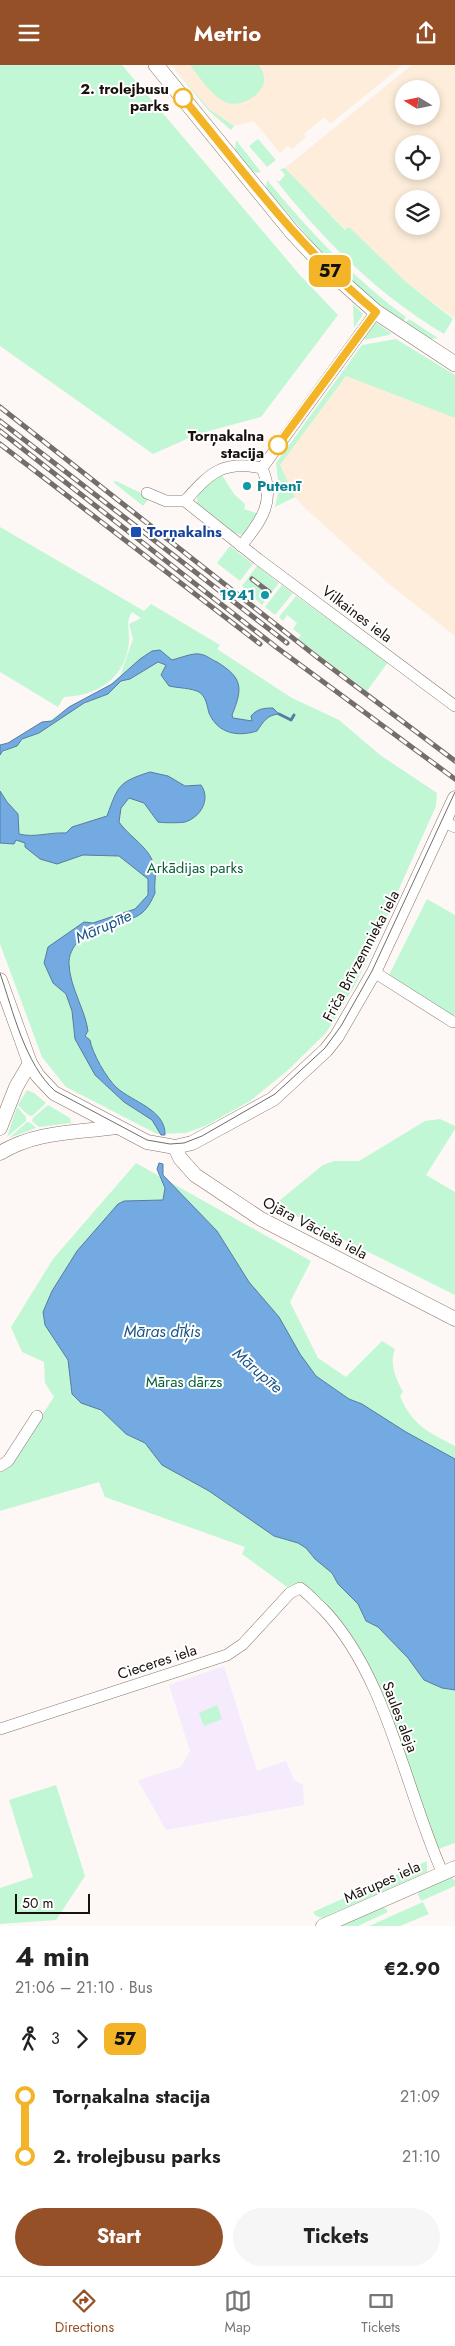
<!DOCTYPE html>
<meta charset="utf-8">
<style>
:root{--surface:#fff;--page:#f6f6f6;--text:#222;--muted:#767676;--line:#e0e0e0;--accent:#965028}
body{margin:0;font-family:Jost,sans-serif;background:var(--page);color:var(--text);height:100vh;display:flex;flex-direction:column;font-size:19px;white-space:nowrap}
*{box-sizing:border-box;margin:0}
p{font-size:16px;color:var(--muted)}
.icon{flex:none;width:28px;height:28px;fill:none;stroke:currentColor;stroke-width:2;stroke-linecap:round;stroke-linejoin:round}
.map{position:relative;height:1861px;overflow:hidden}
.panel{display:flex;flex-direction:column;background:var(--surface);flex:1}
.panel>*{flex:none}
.badge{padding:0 10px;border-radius:8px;font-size:18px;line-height:32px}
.needle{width:32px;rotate:280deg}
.tools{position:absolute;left:395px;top:15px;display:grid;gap:10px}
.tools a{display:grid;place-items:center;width:45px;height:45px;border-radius:50%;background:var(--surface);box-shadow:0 2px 8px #0003;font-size:25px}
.scale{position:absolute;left:15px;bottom:12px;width:75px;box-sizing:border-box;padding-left:5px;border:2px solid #19110c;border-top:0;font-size:14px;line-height:18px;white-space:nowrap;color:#19110c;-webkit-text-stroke:4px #fff;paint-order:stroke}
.map>.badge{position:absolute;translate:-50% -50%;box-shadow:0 0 0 2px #fff}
.legs{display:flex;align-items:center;gap:8px;height:55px;padding:0 15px;font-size:16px}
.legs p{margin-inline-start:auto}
.head{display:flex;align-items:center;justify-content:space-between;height:85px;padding:0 15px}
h1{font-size:28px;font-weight:700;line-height:38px}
.cta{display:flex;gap:10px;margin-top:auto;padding:10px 15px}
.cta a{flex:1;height:58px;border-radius:30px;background:var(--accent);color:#fff;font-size:20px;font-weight:700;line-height:58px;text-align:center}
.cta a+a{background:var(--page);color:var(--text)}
ul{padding:0 15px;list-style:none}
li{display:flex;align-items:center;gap:18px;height:60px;font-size:19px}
li i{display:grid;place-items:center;width:8px;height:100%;margin:0 6px;background:currentColor}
li i::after{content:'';width:12px;height:12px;margin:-6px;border:4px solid;border-radius:50%;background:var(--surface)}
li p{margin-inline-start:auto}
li:first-child i{background:linear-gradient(#0000 50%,currentColor 0)}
li:last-child i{background:linear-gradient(currentColor 50%,#0000 0)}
header{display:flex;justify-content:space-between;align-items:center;height:65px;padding:0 15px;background:var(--accent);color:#fff;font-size:22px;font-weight:700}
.menu{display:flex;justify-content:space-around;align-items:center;height:70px;border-top:1px solid var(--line);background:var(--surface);font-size:14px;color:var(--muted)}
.menu a{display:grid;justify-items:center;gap:2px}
.menu .active{color:var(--accent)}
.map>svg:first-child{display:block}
.industrial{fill:#fdedda;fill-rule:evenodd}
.education{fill:#f5ebfc}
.green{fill:#c1f7d4}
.water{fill:#73aae1;stroke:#587ca1}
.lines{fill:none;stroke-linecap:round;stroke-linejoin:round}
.stream{stroke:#587ca1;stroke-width:3}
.minor-casing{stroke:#8a7568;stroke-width:12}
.tertiary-casing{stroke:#8a7568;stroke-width:15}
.secondary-casing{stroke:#8a7568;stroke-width:16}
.minor{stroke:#fff;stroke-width:11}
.tertiary{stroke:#fff;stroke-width:14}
.secondary{stroke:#fff;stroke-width:15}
.tram{stroke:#746d69;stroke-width:1}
.rail-casing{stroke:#746d69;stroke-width:5}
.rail{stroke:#fff;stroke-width:3;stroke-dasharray:9;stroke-linecap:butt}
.line-1-casing{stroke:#fff;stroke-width:11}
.line-1{stroke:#f4b427;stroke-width:8}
.stop-1-dot{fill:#fff;stroke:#f4b427;stroke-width:2.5}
.culture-dot{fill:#0f9aa8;stroke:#fff;stroke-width:2}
.transit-dot{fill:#1a4fb4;stroke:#fff;stroke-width:2}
.labels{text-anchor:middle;stroke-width:4;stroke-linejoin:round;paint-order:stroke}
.stop-label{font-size:15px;font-weight:bold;fill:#19110c;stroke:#fff;text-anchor:end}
.culture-label{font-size:15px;font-weight:bold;fill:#0d838f;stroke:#fff;text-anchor:start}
.transit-label{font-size:15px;font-weight:bold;fill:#164399;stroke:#fff;text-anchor:start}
.street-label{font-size:15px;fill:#19110c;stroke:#fff}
.park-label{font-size:15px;fill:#086239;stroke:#fff}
.water-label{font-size:16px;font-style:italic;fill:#1a5588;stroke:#fff}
</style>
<header><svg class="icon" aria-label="menu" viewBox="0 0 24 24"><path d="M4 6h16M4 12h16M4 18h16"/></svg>Metrio<svg class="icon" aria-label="share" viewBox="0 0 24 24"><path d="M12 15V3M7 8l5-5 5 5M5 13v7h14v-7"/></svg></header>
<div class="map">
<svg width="455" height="1861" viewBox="0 0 455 1861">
<rect width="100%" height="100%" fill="#fdf8f5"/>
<!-- industrial -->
<g class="industrial">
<path d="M172,0H403L330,59L324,52L304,69L306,72L292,84L288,81L280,88L254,56L233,61L210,46Z"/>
<path d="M412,0H455V254L406,217L349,162L346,165L285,103ZM404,24H431V51H404ZM404,79H431V106H404ZM404,134H431V161H404Z"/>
<path d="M346,311L455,353V571L388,518L304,442L295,432L280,400Z"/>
</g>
<!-- education -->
<path class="education" d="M224,1601L257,1706L286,1696L294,1715L303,1720L304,1740L166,1765L138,1715L181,1702L190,1686L169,1620Z"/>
<!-- green -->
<g class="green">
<path d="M0,0H122L299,209L338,250L261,352L198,369L153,389L0,281Z"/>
<path d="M171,0L210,45L234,61L231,65L209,46Z"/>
<path d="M190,0H259C261,4 265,10 264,15C264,30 238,44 225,37C210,29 200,13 190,0Z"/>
<path d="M258,74L276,95L267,102L249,81Z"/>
<path d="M236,75L261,107L256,108L251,105L235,85Z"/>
<path d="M285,103L345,165L349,162L406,217L453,254L444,269C378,230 322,174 275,114L279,117L285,110L280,104Z"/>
<path d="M267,115C309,166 353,213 406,252L403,257L369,231L322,188L266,123Z"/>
<path d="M353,239L363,249L354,263Z"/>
<path d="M409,254L438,273L430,274L405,259Z"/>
<path d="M375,257L391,268L389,270L364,275L369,260Z"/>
<path d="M396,274L455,310V353L346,311L280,400L295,432L275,442L279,424L276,398L362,280Z"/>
<path d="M222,410L234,429L245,439L244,444L259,449L243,470L234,468L198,442C192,427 211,416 222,410Z"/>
<path d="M116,416L147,431L149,433L143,441L113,417Z"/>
<path d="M0,462L144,546L151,539L220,580L217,584L292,633L339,655L380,690L437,728L436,741L370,889L355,920L326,968L287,1006L250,1036L205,1061L186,1068L157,1069L66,1022L42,992L0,879V690L69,642L104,624L120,611L133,574L129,559L141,553L132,547C125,557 130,565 129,577C126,613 97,631 64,632L58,642L0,607Z"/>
<path d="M230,481L253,499L240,516L217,498Z"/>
<path d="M257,501L279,518L262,540L242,521Z"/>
<path d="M282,520L293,528L275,550L265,542Z"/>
<path d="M296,531L388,597L367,626L298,574L301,570L293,564L297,558L287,550L283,556L279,552Z"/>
<path d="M427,834L455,850V950H447L389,910Z"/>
<path d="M27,1025L34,1028L46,1038L32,1051L28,1050L18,1040Z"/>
<path d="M48,1040L70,1053L71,1058L39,1062L32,1056L33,1053Z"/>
<path d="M17,1042L26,1052V1056L7,1072Z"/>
<path d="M440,1054L455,1061V1064L426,1110L455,1127V1230L274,1140L323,1100L334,1096H359L425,1056Z"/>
<path d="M27,1057L31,1058L36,1063L9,1073Z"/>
<path d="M136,1098L311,1196L290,1237L318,1293L346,1312L382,1276L395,1284C389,1298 396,1314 403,1327L400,1331C412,1360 428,1367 455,1381V1778L438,1784L368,1600L353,1573L335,1551L304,1520L295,1519L287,1522L242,1489L245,1482L105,1432L99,1417L0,1446V1407L9,1401L54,1332L45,1318L44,1297L22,1287L11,1262L53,1194Z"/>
<path d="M217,1640L222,1654L204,1661L199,1648Z"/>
<path d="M56,1720L85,1811L56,1855L0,1859V1823L33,1812L9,1735Z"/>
<path d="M427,1796V1807L322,1853L316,1851L313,1847Z"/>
<path d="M451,1812L455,1815V1821L421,1836L418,1830L419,1826Z"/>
<path d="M423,1837L429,1849L400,1861H369Z"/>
<path d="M384,1842L388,1847L358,1861H341Z"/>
</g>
<!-- water -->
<g class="water">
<path d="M160,585L172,595C180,593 192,588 199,589C207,590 210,594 217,597C243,613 243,623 232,650L233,653L252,656L251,651C257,644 263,643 273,643L279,649C267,650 264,656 257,666C238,672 218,669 209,648C207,641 206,631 199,627C192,623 177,623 169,621L161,610L166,600L158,597L130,614L121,616L108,629L84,638L39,668L22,674L17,681L3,686L0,690V680L8,678L42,657L52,656L69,642L112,619L140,594L152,586Z"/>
<path d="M150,707L168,711L185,721L201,720C211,734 201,752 185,757C181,758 162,758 158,757L144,738L129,733L121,743L119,757C131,774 152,783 155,805C156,813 154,820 155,828C152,835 148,843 142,848C130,857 116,857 102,861C86,865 68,882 69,899C70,923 85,944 88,966L85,971L90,975C92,988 107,1014 117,1023C133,1037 166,1045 165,1070H161L152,1055L124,1037L95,1010L75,974L72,946L66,929L53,918L44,898L48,882L84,857L93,858L135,844L148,830V814L119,791L83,790L57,799L40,794L25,782V778L16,775L14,779L0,778V726L7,737L18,749L19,769C35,773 49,767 66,768L72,762L107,751C118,721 118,717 150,707Z"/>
<path d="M159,1098L163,1099V1110L217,1166L249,1217L279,1252L300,1289L316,1311L349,1334L362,1339L406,1367L455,1394V1625L442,1623L424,1615L408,1593L378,1562L366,1556L358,1539L338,1519L332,1508L315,1494L306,1483L298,1478L274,1471L209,1426L162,1400L145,1378L126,1369L101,1345L81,1338L72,1329L68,1295L45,1260L43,1247L52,1226L77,1186L118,1139L124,1136L163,1135L165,1123L157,1104Z"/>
</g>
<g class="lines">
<!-- stream -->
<path class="stream" d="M279,649L291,655L294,650"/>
<!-- minor casing -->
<g class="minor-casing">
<g id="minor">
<path d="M262,403L376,247"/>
<path d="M147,428L166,436H185L258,494L455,641"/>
<path d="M185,436C210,408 222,395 262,403"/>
<path d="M241,481C262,455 276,436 262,403"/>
<path d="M445,757L455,762"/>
<path d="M374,907L453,957"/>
<path d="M0,1401L8,1396L37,1351"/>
<path d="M0,1664L227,1590L243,1579L290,1528L300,1523C309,1529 315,1537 323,1544C387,1611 405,1724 443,1809"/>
</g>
</g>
<!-- tertiary casing -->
<g class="tertiary-casing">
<g id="tertiary">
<path d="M0,915L30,998L38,1011L54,1028L147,1077L175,1082L192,1078L273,1034L326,985L337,971L374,907L455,733"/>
<path d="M0,1063L16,1022L30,998"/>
<path d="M175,1082L180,1093L195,1110L261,1154L455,1254"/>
<path d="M0,1088C37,1066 74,1068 116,1062"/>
<path d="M323,1861L455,1803"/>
</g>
</g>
<!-- secondary casing -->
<g class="secondary-casing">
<path id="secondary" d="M156,0L292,167L323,200L376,247L455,299"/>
</g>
<!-- minor -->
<use href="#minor" class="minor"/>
<!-- tertiary -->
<use href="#tertiary" class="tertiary"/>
<!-- secondary -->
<use href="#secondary" class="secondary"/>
<!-- tram -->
<path class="tram" d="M0,908C13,946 25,999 55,1026L147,1075L170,1079L184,1078L202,1071L275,1029L325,983L341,961L372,906L455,727"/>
<!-- rail casing -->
<g class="rail-casing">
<g id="rail">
<path d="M0,342L317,592L455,696"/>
<path d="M0,356L287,578"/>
<path d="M0,366L276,582L455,714"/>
<path d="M0,379L260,579"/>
<path d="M252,514L269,527"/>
</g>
</g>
<!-- rail -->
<use href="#rail" class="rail"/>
</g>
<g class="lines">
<!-- line-1 casing -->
<g class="line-1-casing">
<path id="line-1" d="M183,33C245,108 300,184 376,247L278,380"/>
</g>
<!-- line-1 -->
<use href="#line-1" class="line-1"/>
</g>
<!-- markers -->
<g class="stop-1-dot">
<circle cx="183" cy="33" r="9"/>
<circle cx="278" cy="380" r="9"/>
</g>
<g class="culture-dot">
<circle cx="247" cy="421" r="5"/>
<circle cx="265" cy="530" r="5"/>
</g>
<rect class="transit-dot" x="130" y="461" width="12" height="12" rx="2.5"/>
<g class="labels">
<!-- stop labels -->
<g class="stop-label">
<text x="169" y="29">2. trolejbusu<tspan x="169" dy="17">parks</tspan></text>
<text x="264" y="376">Torņakalna<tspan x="264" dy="17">stacija</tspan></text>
</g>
<!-- culture labels -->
<g class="culture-label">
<text x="257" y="426">Putenī</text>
<text x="255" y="535" text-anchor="end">1941</text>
</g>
<!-- transit labels -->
<g class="transit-label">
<text x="147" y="472">Torņakalns</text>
</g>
<!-- street labels -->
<g class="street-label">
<text transform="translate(357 549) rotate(37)" y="5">Vilkaines iela</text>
<text transform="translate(361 891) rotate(-62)" y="5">Friča Brīvzemnieka iela</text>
<text transform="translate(315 1163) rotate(28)" y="5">Ojāra Vācieša iela</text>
<text transform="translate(157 1597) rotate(-18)" y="5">Cieceres iela</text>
<text transform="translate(400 1652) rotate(69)" y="5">Saules aleja</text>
<text transform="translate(382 1817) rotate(-24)" y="5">Mārupes iela</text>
</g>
<!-- park labels -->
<g class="park-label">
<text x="195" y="808">Arkādijas parks</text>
<text x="184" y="1322">Māras dārzs</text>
</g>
<!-- water labels -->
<g class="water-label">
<text transform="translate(103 861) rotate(-24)" y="6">Mārupīte</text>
<text x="162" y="1272">Māras dīķis</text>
<text transform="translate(258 1305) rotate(41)" y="6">Mārupīte</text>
</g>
</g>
</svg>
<div class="tools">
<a><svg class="needle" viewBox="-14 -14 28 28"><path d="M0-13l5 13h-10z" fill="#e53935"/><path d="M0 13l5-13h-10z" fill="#767676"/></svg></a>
<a><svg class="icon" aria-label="locate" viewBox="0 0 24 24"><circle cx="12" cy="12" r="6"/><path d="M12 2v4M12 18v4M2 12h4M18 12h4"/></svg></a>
<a><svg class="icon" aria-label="layers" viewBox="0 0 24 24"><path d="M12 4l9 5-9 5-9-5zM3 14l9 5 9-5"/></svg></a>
</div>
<div class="scale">50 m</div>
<b class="badge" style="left:330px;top:206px;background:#f4b427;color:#111">57</b>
</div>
<section class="panel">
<div class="head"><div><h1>4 min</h1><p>21:06 – 21:10 · Bus</p></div><b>€2.90</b></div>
<div class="legs"><svg class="icon" aria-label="walk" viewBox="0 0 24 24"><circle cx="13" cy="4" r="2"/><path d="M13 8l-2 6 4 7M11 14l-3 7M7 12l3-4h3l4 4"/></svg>3<svg class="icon" aria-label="forward" viewBox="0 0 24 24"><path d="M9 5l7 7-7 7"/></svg><b class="badge" style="background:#f4b427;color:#111">57</b></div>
<ul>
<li><i style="color:#f4b427"></i><b>Torņakalna stacija</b><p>21:09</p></li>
<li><i style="color:#f4b427"></i><b>2. trolejbusu parks</b><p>21:10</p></li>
</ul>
<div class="cta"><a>Start</a><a>Tickets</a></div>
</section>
<nav class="menu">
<a class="active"><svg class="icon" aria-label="directions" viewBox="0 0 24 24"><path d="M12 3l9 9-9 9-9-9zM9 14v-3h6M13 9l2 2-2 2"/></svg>Directions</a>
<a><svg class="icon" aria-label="map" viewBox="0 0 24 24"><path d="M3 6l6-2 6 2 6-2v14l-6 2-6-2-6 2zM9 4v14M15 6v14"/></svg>Map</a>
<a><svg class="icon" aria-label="tickets" viewBox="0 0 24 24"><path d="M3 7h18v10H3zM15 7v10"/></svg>Tickets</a>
</nav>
